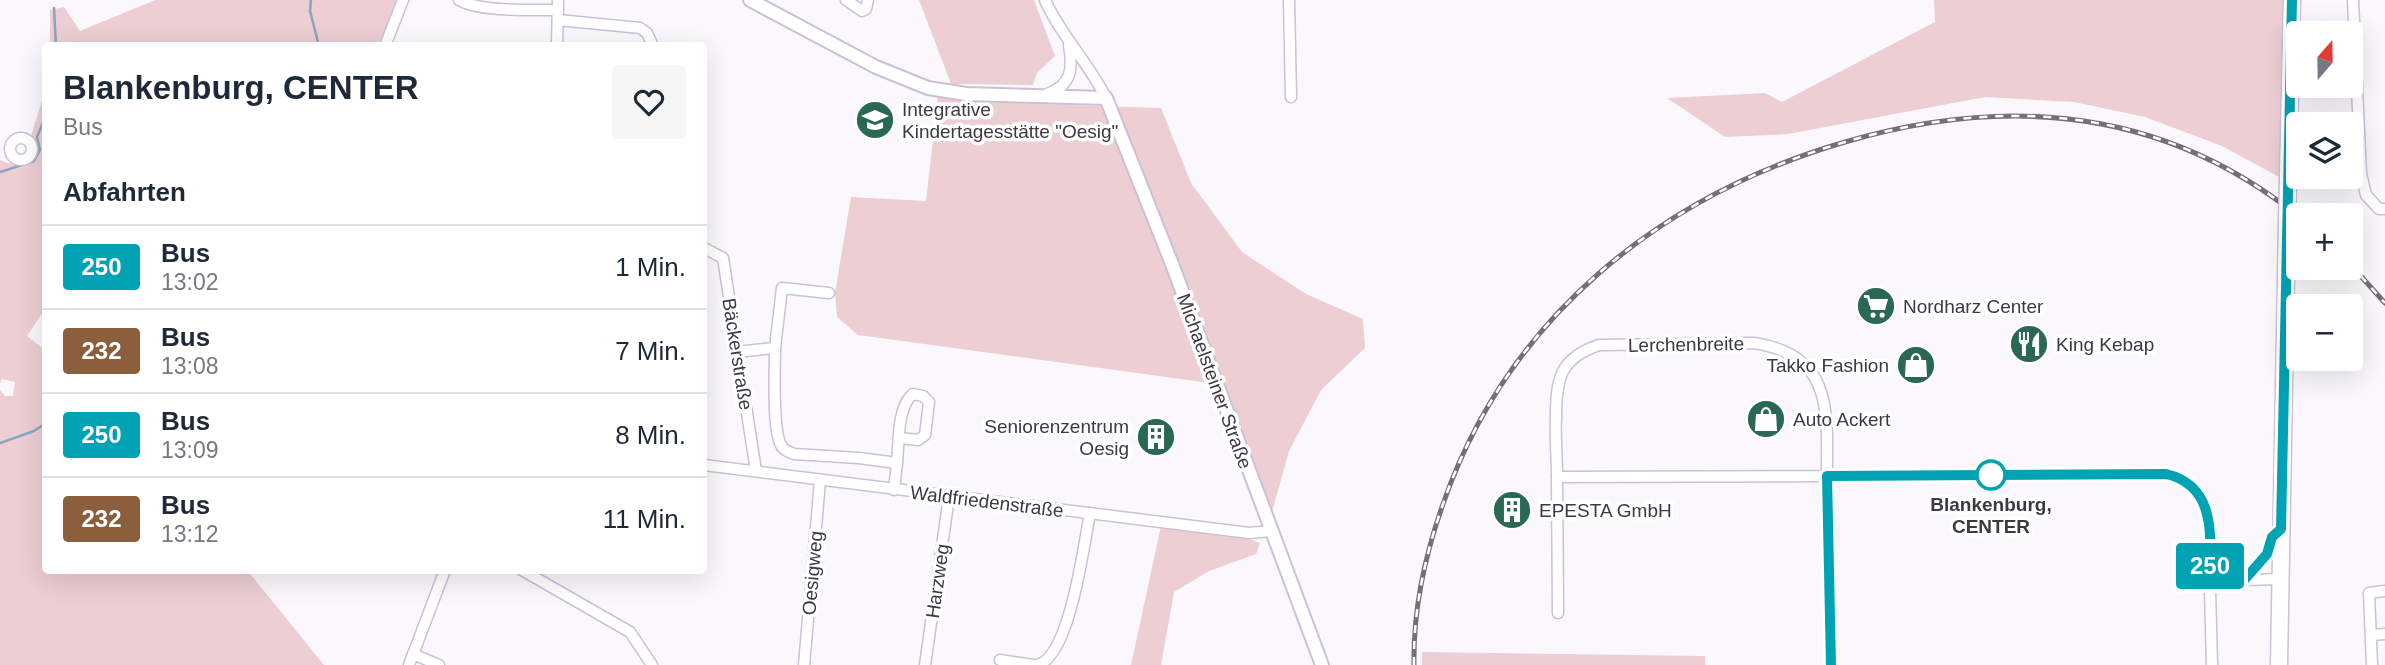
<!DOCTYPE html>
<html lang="de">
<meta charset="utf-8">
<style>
:root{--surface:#fff;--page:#f6f6f7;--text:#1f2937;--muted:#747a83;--line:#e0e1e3}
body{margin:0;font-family:Arial,sans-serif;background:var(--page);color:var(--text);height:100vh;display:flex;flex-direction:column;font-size:26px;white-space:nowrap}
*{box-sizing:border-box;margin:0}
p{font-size:23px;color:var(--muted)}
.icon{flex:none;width:38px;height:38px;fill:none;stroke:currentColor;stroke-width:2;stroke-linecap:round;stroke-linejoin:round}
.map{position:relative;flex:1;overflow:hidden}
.drawer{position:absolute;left:42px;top:42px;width:665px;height:532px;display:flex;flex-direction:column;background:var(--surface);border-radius:7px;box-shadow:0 7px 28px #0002}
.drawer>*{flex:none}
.badge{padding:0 14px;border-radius:5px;font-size:24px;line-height:46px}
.needle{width:46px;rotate:20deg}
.buttons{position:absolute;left:2286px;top:21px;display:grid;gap:14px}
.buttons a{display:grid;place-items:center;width:77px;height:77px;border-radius:7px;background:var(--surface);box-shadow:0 7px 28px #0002;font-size:35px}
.map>.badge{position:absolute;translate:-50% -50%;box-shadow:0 0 0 4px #fff}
h2{padding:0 21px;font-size:26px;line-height:63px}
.round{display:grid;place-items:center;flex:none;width:74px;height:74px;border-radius:7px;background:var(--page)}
.overview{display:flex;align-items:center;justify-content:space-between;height:119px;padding:0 21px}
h1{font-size:33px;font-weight:600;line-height:52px}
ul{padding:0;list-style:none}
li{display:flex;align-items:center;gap:21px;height:84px;padding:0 21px;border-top:2px solid var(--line)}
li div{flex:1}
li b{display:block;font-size:26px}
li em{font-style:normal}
li .badge{min-width:77px;font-weight:700;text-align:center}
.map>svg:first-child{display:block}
.green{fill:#ecced3}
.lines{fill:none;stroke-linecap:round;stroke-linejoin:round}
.stream{stroke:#8aa4c2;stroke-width:2.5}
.minor-casing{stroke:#ccc0d5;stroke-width:13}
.tertiary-casing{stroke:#ccc0d5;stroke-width:16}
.primary-casing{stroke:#ccc0d5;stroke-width:19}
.minor{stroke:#fff;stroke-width:10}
.tertiary{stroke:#fff;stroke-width:12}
.primary{stroke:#fff;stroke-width:16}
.rail-casing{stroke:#746f77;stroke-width:5}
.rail{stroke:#fff;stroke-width:2.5;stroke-dasharray:8;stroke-linecap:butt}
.primary-bridge-casing{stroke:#ccc0d5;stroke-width:19;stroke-linecap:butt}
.primary-bridge{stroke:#fff;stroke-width:16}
.line-casing{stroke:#fff;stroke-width:16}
.line{stroke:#00a3b4;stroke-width:10}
.stop-dot{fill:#fff;stroke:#00a3b4;stroke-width:3.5}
.labels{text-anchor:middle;stroke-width:7;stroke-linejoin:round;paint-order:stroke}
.poi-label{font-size:19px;fill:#3e3941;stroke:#fff;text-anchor:start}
.street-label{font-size:19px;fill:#3e3941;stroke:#fff}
.stop-label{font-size:19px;font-weight:bold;fill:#3e3941;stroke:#fff}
</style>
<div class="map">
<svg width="2385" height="665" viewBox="0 0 2385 665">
<rect width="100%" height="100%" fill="#fbf8fd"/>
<!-- green -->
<g class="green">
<path d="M155,0H401L382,46L50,45V10L64,7L80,31Z"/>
<path d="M919,0H1034L1055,56L1037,73L1033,85L951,84Z"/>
<path d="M1934,0H2287L2281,178L2222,146L2145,117L2074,102L1985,97L1788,134L1725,137L1667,98L1765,93L1782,102L1935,22Z"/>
<path d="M45,91V309L27,336L45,350L46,570L248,571L324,665H0V390L5,396H13L15,382L2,379L0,383V160L8,163H26L34,151L30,139Z"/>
<path d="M938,95L979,102L1161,108L1191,183L1242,252L1306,294L1363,319L1365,348L1321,390L1289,451L1272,512L1219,390L1210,383L858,335L837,317L835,293L851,197L926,201Z"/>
<path d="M1161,526L1241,536L1260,543L1256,554L1209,571L1174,592L1161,665H1131Z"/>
<path d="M1422,652L1705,656V665H1422Z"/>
</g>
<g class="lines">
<!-- stream -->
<g class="stream">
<path d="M311,0L310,11L319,46"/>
<path d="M54,8L56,46"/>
<path d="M0,172L34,161L40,150L37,137L46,115"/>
<path d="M0,443L34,431L46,423"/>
</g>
<!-- minor casing -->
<g class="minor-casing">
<g id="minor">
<path d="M459,0C480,12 532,10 558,10"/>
<path d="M846,0L862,11L866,9L868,0"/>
<path d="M1045,0C1061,36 1089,63 1106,98"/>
<path d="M1289,0L1291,97"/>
<path d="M2353,0L2361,174L2366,195L2379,209H2385"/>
<path d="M558,20L640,28L647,33L653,46"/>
<path d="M385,46L403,0"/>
<path d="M557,46L558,0"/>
<path d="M1047,94C1072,85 1073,69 1069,45"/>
<circle cx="21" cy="149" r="11"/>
<path d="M704,248L723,258L756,471"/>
<path d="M1754,343C1834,355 1827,413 1827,476L1557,477C1557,457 1555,437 1556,417C1556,379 1560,358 1599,345Z"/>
<path d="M775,348C775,369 772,429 781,445C783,450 789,452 794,454L859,458L897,463L894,490"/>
<path d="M736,352L775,348L782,288L829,293"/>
<path d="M897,463C899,444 897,406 913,394L923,396L929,402L925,435L918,440L900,438"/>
<path d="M704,465L1249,533L1271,531"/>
<path d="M1557,477L1558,613"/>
<path d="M522,570L630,632L652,665"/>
<path d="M2245,579L2267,554L2272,537L2281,529"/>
<path d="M2210,581L2281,579"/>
<path d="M2372,635L2385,634"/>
<path d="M413,654L439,665"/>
<path d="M1000,660L1033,665"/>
<path d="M409,665L445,570"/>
<path d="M804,665L820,481"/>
<path d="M925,665L949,497"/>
<path d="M1037,665C1070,658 1084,543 1090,513"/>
<path d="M1831,665L1827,476L2156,473C2182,475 2199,488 2208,513L2212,665"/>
<path d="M2372,665L2369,593L2385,591"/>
</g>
</g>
<!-- tertiary casing -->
<g class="tertiary-casing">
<path id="tertiary" d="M750,0L876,67L928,88L966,94L1106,98L1172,264L1322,665"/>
</g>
<!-- primary casing -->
<g class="primary-casing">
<g id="primary">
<path d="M2288,180L2292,0"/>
<path d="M2279,665L2287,222"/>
</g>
</g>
<!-- minor -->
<use href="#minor" class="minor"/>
<!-- tertiary -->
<use href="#tertiary" class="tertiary"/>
<!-- primary -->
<use href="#primary" class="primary"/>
<!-- rail casing -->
<g class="rail-casing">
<g id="rail">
<path d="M2350,264L2385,303"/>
<path d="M1414,665C1413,611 1425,555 1443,504C1507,319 1659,196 1845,142C2007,95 2162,107 2298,216"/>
</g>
</g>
<!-- rail -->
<use href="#rail" class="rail"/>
<!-- primary-bridge casing -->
<g class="primary-bridge-casing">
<path id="primary-bridge" d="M2287,222L2288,180"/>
</g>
<!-- primary-bridge -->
<use href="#primary-bridge" class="primary-bridge"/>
</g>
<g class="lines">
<!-- line casing -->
<g class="line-casing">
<path id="line" d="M1831,665L1827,476L2166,474C2218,486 2210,539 2210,581L2245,579L2267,554L2272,537L2281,529L2292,0"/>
</g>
<!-- line -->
<use href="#line" class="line"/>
</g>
<!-- icons -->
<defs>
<g id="school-disc" transform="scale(2.0125)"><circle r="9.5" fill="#2b6853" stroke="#fff"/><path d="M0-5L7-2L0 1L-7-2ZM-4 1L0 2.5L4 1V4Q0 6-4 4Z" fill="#fff"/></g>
<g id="supermarket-disc" transform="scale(2.0125)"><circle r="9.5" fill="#2b6853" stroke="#fff"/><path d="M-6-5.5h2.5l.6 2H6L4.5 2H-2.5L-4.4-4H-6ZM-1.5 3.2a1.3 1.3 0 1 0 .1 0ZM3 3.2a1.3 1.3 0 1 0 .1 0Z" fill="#fff"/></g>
<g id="restaurant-disc" transform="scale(2.0125)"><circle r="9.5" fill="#2b6853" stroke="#fff"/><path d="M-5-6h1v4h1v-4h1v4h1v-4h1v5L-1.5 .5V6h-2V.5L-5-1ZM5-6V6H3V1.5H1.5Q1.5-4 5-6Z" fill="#fff"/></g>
<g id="shop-disc" transform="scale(2.0125)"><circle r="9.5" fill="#2b6853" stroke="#fff"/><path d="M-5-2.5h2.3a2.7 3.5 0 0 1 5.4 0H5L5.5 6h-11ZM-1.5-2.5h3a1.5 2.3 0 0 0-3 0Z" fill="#fff"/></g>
<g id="building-disc" transform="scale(2.0125)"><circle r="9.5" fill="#2b6853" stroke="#fff"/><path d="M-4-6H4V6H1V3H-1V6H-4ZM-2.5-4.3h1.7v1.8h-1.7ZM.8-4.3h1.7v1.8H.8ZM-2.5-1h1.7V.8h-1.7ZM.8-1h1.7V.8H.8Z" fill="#fff"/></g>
</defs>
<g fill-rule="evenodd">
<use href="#school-disc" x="875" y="120"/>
<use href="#supermarket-disc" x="1876" y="306"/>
<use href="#restaurant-disc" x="2029" y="344"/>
<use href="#shop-disc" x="1916" y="365"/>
<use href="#shop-disc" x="1766" y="419"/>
<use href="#building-disc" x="1156" y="437"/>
<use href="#building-disc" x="1512" y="510"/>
</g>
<!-- markers -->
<circle class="stop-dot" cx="1991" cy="475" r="14"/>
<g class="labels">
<!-- poi labels -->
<g class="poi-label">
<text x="902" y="116">Integrative<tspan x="902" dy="22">Kindertagesstätte "Oesig"</tspan></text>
<text x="1903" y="313">Nordharz Center</text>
<text x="2056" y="351">King Kebap</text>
<text x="1889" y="372" text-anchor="end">Takko Fashion</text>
<text x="1793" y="426">Auto Ackert</text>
<text x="1129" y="433" text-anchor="end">Seniorenzentrum<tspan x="1129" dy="22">Oesig</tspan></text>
<text x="1539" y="517">EPESTA GmbH</text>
</g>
<!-- street labels -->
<g class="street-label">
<text transform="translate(1686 344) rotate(-1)" y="7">Lerchenbreite</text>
<text transform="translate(738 354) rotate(81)" y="7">Bäckerstraße</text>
<text transform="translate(1215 381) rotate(70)" y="7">Michaelsteiner Straße</text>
<text transform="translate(987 501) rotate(7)" y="7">Waldfriedenstraße</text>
<text transform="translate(812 573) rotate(-85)" y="7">Oesigweg</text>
<text transform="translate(937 581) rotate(-82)" y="7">Harzweg</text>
</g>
<!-- stop labels -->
<g class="stop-label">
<text x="1991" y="511">Blankenburg,<tspan x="1991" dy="22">CENTER</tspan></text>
</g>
</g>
</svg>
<div class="buttons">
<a><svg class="needle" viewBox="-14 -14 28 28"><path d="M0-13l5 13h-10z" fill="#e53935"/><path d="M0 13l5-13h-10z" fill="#747a83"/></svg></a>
<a><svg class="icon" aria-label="layers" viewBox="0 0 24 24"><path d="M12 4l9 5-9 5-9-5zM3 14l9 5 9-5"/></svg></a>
<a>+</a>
<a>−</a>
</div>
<b class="badge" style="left:2210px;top:566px;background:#00a3b4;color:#fff">250</b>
<section class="drawer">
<div class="overview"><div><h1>Blankenburg, CENTER</h1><p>Bus</p></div><a class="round"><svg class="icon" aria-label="heart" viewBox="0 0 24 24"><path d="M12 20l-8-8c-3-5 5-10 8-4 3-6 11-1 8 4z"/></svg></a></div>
<h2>Abfahrten</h2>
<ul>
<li><span class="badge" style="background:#00a3b4;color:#fff">250</span><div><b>Bus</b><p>13:02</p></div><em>1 Min.</em></li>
<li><span class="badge" style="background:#8b5e3c;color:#fff">232</span><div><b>Bus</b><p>13:08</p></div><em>7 Min.</em></li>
<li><span class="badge" style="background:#00a3b4;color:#fff">250</span><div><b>Bus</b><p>13:09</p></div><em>8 Min.</em></li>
<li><span class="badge" style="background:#8b5e3c;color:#fff">232</span><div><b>Bus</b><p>13:12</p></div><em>11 Min.</em></li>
</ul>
</section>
</div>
